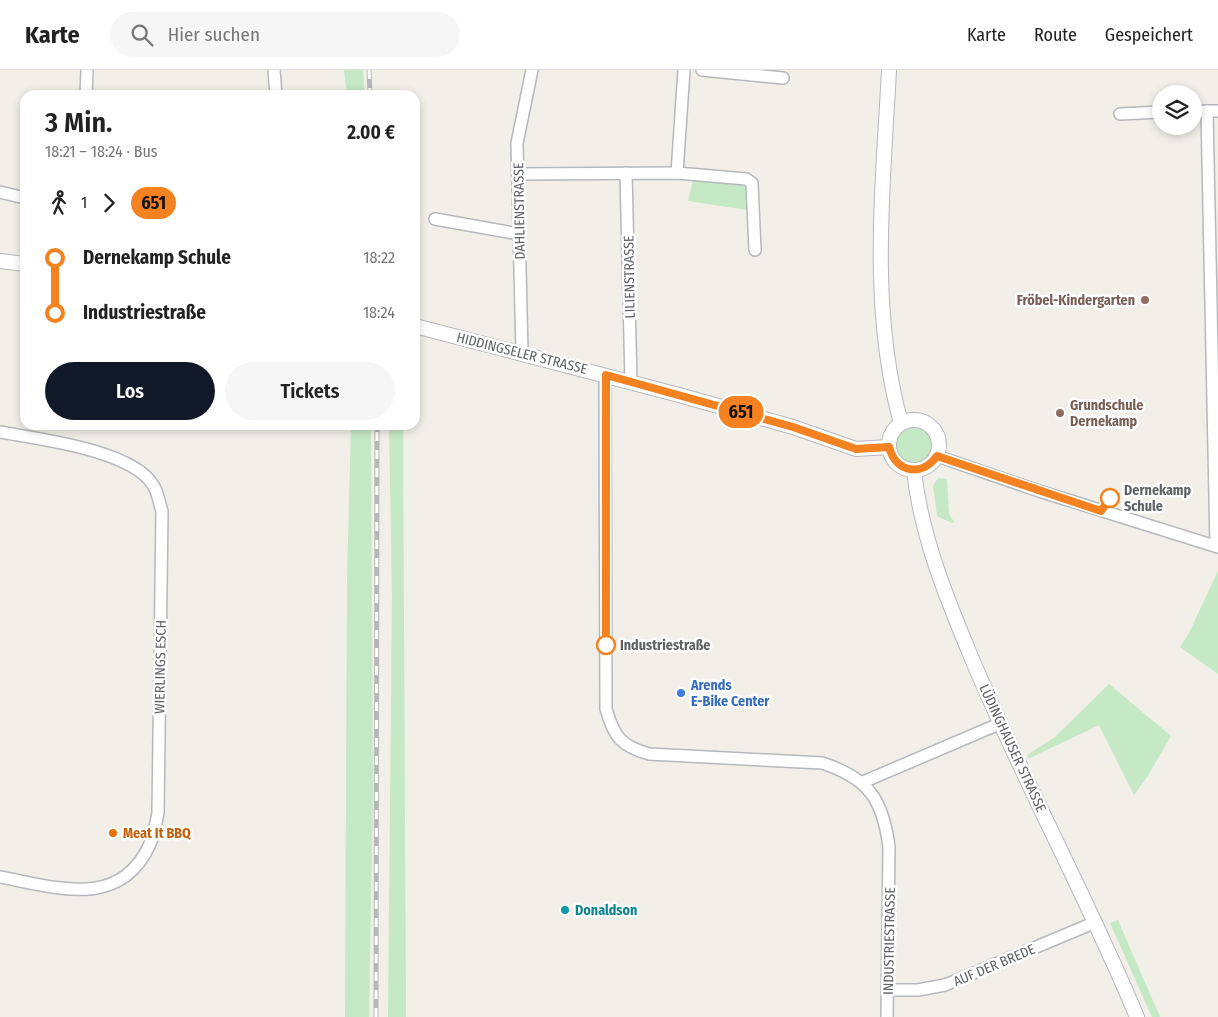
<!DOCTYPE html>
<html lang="de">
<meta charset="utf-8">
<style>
:root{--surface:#fff;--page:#f6f6f6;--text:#222;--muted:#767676;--line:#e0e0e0;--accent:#111827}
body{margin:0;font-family:"Fira Sans Condensed",sans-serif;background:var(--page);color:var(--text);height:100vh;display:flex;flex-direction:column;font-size:19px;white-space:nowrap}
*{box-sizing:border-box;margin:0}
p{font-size:16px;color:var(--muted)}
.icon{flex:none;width:28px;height:28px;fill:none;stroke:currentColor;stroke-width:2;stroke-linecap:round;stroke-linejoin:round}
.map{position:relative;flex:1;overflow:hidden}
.details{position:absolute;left:20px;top:20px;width:400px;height:340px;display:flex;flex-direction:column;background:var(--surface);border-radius:15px;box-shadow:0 2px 8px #0003}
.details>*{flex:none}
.badge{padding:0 10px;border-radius:16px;font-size:18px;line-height:32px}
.fabs{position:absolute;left:1152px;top:15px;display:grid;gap:10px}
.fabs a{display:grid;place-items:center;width:50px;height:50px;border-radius:50%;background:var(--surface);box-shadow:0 2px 8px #0003;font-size:25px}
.map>.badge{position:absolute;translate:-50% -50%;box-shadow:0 0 0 2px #fff}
.legs{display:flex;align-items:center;gap:8px;height:55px;padding:0 25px;font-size:16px}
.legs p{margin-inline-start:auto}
.headline{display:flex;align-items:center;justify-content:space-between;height:85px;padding:0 25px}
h1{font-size:28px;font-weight:600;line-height:38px}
.action{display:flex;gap:10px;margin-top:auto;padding:10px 25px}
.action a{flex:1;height:58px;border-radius:30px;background:var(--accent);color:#fff;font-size:20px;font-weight:600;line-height:58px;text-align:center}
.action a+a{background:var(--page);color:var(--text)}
ul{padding:0 25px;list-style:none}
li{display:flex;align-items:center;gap:18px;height:55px;font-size:19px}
li i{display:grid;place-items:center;width:8px;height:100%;margin:0 6px;background:currentColor}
li i::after{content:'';width:12px;height:12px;margin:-6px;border:4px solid;border-radius:50%;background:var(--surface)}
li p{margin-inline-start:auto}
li:first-child i{background:linear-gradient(#0000 50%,currentColor 0)}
li:last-child i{background:linear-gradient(currentColor 50%,#0000 0)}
header{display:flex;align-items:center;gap:30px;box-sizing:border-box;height:70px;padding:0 25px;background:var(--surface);border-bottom:1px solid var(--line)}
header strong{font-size:24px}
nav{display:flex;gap:28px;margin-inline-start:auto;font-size:18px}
.search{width:350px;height:45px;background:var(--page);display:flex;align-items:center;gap:12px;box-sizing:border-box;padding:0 18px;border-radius:28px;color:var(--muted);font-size:19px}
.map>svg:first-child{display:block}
.green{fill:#c5e8c5}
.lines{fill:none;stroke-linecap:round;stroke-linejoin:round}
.minor-casing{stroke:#b5b8bc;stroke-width:14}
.tertiary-casing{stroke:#b5b8bc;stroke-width:16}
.minor{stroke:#fff;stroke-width:11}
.tertiary{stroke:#fff;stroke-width:14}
.rail-casing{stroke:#b6b7b8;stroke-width:5}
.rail{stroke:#fff;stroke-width:3;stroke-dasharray:9;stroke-linecap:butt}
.line-1-casing{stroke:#fff;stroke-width:11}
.line-1{stroke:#f58220;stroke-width:8}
.education-dot{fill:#8d6e63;stroke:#fff;stroke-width:2}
.stop-1-dot{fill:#fff;stroke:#f58220;stroke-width:2.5}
.shop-dot{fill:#3f7fe0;stroke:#fff;stroke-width:2}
.food-dot{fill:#e8710a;stroke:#fff;stroke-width:2}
.culture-dot{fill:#0f9aa8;stroke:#fff;stroke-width:2}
.labels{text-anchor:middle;stroke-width:5;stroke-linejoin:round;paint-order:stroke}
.street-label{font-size:14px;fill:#5f6368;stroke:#fff}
.education-label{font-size:14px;font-weight:bold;fill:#785e54;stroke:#fff;text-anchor:end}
.stop-label{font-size:14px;font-weight:bold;fill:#5f6368;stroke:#fff;text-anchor:start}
.shop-label{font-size:14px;font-weight:bold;fill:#366cbe;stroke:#fff;text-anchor:start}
.food-label{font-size:14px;font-weight:bold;fill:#c56008;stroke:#fff;text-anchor:start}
.culture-label{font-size:14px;font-weight:bold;fill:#0d838f;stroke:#fff;text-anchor:start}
</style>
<header>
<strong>Karte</strong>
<div class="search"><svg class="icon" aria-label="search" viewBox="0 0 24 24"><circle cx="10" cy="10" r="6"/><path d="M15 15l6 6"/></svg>Hier suchen</div>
<nav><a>Karte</a><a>Route</a><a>Gespeichert</a></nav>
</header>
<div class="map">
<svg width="1218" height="947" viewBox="0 0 1218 947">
<rect width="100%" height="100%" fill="#f1efe8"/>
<!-- green -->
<g class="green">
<path d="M344,0H363L365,25H347Z"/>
<path d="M693,111L743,115L747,120V140L688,131Z"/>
<path d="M351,355H371L373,724L369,947H345L347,509Z"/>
<path d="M389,355H403L406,947H388L392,525Z"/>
<circle cx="914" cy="376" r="18"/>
<path d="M938,408L947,409L949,444L954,452L952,453L937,446L933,416Z"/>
<path d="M1218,501V604L1180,577L1188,565Z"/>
<path d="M1109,614L1171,666L1147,707L1134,725L1099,655L1028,689L1027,685L1055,667Z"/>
<path d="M1118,850L1160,947H1152L1110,853Z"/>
</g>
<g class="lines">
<!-- minor casing -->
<g class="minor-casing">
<g id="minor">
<path d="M274,0L276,25"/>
<path d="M702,0L783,8"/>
<path d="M86,25L87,0"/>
<path d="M1194,42L1207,41"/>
<path d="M1120,44L1161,42"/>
<path d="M626,103L631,312"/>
<path d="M677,103L684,0"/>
<path d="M518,104L677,103L746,109L752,113L755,180"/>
<path d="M0,122L25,128"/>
<path d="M435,149L519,164"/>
<path d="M522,283L517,73L532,0"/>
<path d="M605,305L606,639C614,667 621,676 649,684L822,693C869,708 883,730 889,777L887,947"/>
<path d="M0,362C38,369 132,380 153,415C158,422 159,433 162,441L158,743C156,753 154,766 149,776C119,840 55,817 0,807"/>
<path d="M937,386L1039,421L1218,477"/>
<path d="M1216,476L1207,41H1218"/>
<path d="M863,712L999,654"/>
<path d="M888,920H918L945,915L1096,852"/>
</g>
</g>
<!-- tertiary casing -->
<g class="tertiary-casing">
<g id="tertiary">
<path d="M889,0C883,118 869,238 901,353"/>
<path d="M0,191L25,194"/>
<path d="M415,256L679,325L793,357L856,379L889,377"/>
<circle cx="914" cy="375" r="25"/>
<path d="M914,401C921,466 947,529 972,589C1023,710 1086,825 1137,947"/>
</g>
</g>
<!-- minor -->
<use href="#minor" class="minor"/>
<!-- tertiary -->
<use href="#tertiary" class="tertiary"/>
<!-- rail casing -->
<g class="rail-casing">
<g id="rail">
<path d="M369,0L370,25"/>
<path d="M376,947L377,355"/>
</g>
</g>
<!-- rail -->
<use href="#rail" class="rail"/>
</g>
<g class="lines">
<!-- line-1 casing -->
<g class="line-1-casing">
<path id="line-1" d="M606,575V305L793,357L856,379L889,377C896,403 922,407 937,386L1101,441L1110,428"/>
</g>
<!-- line-1 -->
<use href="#line-1" class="line-1"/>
</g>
<!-- markers -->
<g class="education-dot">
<circle cx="1145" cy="230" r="5"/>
<circle cx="1060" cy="343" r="5"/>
</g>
<g class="stop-1-dot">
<circle cx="1110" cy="428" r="9"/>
<circle cx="606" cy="575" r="9"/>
</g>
<circle class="shop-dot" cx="681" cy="623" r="5"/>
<circle class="food-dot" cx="113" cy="763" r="5"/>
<circle class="culture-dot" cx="565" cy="840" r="5"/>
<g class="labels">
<!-- street labels -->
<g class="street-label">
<text transform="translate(519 141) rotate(-91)" y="5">DAHLIENSTRASSE</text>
<text transform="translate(629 207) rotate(-91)" y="5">LILIENSTRASSE</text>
<text transform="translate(522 283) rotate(14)" y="5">HIDDINGSELER STRASSE</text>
<text transform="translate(160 597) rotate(-89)" y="5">WIERLINGS ESCH</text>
<text transform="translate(1013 678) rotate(65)" y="5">LÜDINGHAUSER STRASSE</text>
<text transform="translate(889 871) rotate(-89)" y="5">INDUSTRIESTRASSE</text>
<text transform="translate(994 895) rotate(-23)" y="5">AUF DER BREDE</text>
</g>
<!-- education labels -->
<g class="education-label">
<text x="1135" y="235">Fröbel-Kindergarten</text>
<text x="1070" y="340" text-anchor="start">Grundschule<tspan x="1070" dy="16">Dernekamp</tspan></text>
</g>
<!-- stop labels -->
<g class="stop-label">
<text x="1124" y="425">Dernekamp<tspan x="1124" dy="16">Schule</tspan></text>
<text x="620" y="580">Industriestraße</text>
</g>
<!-- shop labels -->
<g class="shop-label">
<text x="691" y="620">Arends<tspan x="691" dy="16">E-Bike Center</tspan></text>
</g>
<!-- food labels -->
<g class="food-label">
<text x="123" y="768">Meat It BBQ</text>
</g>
<!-- culture labels -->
<g class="culture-label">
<text x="575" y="845">Donaldson</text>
</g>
</g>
</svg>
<div class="fabs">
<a><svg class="icon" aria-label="layers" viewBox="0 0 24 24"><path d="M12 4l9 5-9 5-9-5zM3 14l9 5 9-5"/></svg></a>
</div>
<b class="badge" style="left:741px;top:342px;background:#f58220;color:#111">651</b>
<section class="details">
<div class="headline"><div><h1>3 Min.</h1><p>18:21 – 18:24 · Bus</p></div><b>2.00 €</b></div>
<div class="legs"><svg class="icon" aria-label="walk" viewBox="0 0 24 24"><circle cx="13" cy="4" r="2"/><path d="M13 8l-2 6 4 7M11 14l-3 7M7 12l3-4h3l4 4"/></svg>1<svg class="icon" aria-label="forward" viewBox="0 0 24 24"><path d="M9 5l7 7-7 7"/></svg><b class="badge" style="background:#f58220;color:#111">651</b></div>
<ul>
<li><i style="color:#f58220"></i><b>Dernekamp Schule</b><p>18:22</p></li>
<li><i style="color:#f58220"></i><b>Industriestraße</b><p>18:24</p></li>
</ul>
<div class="action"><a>Los</a><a>Tickets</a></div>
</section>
</div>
